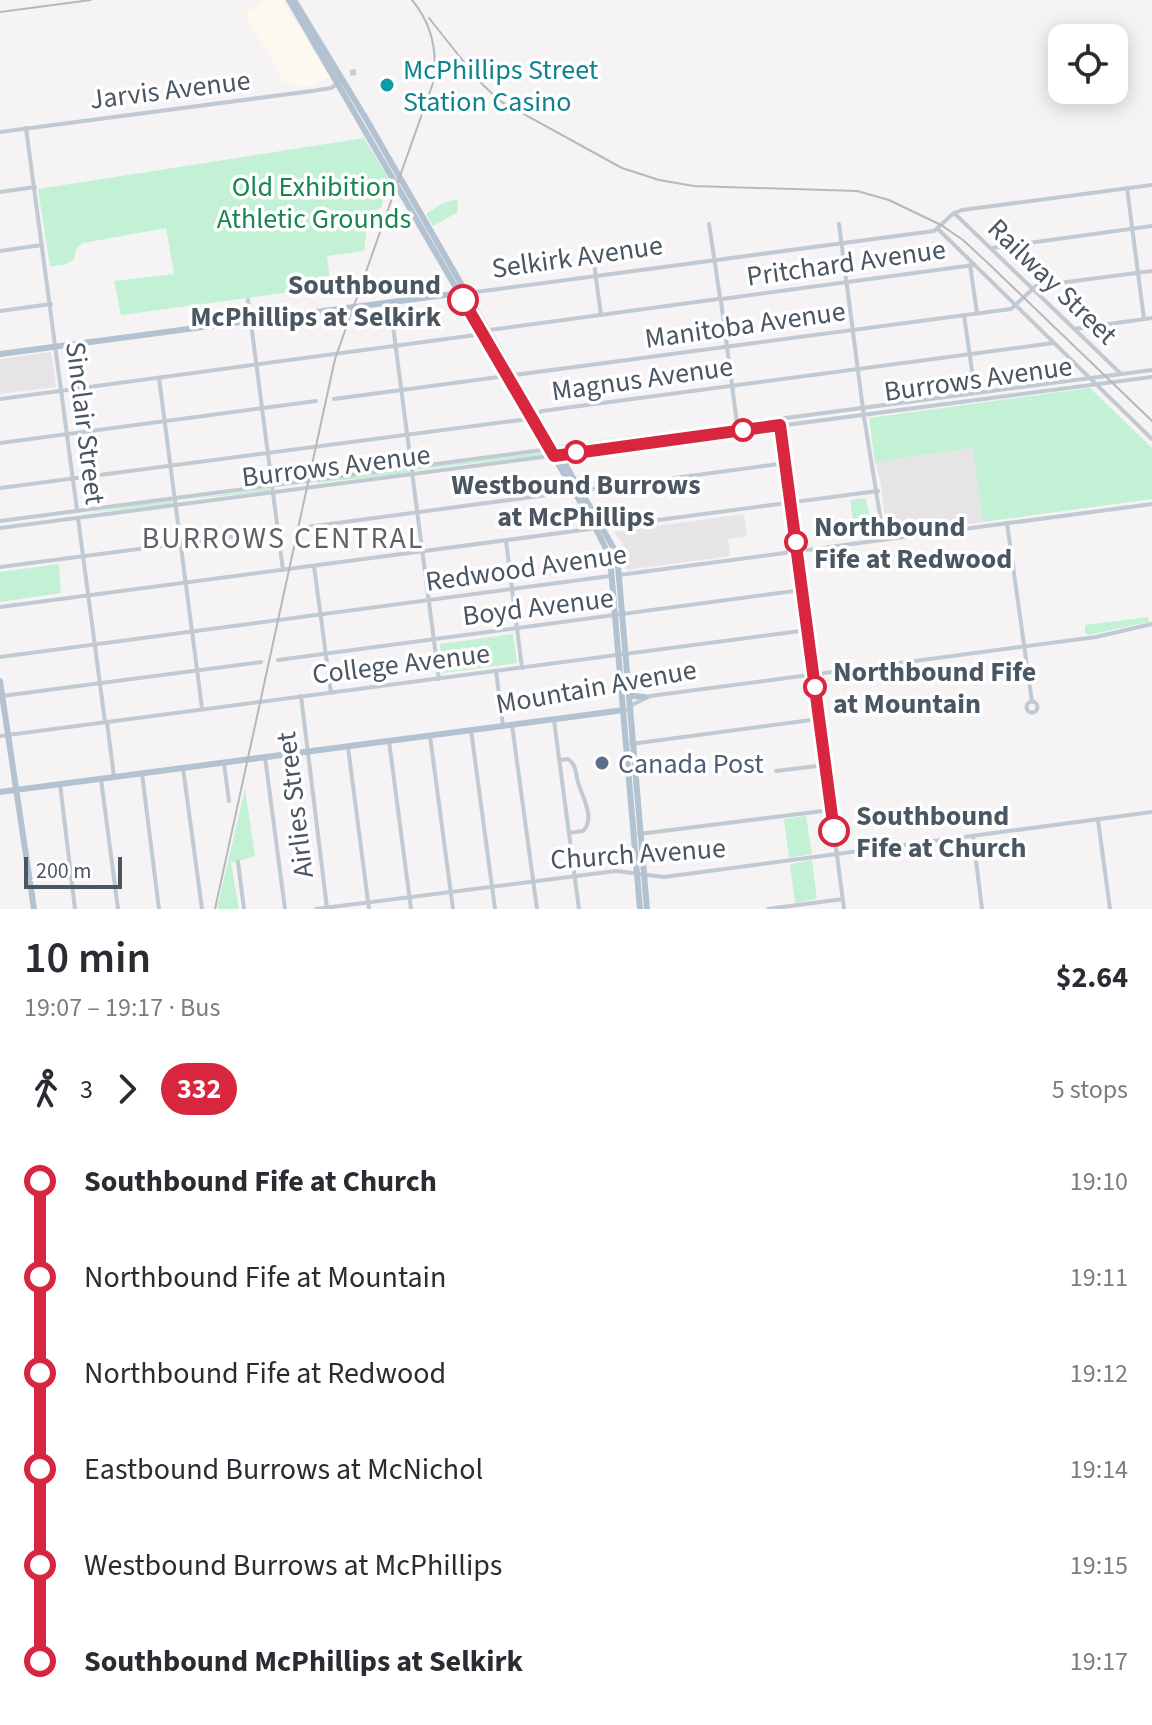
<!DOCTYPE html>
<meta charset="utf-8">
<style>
:root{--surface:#fff;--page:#f2f2f3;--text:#2b2b33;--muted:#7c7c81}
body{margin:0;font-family:"Source Sans 3",sans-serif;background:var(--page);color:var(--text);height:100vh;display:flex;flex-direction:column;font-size:30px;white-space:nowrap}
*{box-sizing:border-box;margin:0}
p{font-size:26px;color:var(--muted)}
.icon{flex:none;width:44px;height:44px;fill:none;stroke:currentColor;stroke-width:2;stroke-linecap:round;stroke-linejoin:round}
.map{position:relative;height:909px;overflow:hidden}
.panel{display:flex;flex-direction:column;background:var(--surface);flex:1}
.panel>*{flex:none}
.badge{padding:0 16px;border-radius:26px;font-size:28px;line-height:52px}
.controls{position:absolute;left:1048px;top:24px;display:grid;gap:16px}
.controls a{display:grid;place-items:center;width:80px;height:80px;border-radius:16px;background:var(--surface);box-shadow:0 4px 20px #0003;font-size:40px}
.scale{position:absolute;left:24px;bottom:20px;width:98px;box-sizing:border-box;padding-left:8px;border:4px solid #4a5661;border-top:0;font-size:22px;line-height:28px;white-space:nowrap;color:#4a5661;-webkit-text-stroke:6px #fff;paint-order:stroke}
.map>.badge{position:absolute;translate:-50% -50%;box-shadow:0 0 0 4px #fff}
.legs{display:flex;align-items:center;gap:12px;height:88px;padding:0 24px;font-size:26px}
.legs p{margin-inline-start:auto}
.summary{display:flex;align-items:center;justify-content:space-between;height:136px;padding:0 24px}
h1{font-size:44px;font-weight:600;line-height:60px}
ul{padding:0 24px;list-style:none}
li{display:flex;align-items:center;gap:28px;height:96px;font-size:30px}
li i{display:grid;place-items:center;width:12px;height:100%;margin:0 10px;background:currentColor}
li i::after{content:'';width:20px;height:20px;margin:-10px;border:6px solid;border-radius:50%;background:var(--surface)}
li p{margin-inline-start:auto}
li:first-child i{background:linear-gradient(#0000 50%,currentColor 0)}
li:last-child i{background:linear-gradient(currentColor 50%,#0000 0)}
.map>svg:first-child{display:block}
.commercial{fill:#fdf9ef}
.education{fill:#e6e4e5}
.green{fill:#c3f1d5}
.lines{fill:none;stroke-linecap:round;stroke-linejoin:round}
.major-tunnel{stroke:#caccce;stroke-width:6;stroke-dasharray:6 3;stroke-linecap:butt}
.minor{stroke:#c1cad2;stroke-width:4}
.major{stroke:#b3c2d1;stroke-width:6}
.rail{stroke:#b5b8bd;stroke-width:2}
.line-1-casing{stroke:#fff;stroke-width:18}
.line-1{stroke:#d7263d;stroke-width:12}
.culture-dot{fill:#0f9aa8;stroke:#fff;stroke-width:3}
.stop-1-dot{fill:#fff;stroke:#d7263d;stroke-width:4}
.service-dot{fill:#5c6f8a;stroke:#fff;stroke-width:3}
.labels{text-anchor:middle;stroke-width:7;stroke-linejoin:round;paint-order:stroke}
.culture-label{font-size:28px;fill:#0d838f;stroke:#fff;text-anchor:start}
.street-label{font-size:28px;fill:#4a5661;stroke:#fff}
.park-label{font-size:28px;fill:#17864f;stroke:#fff}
.stop-label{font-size:28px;font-weight:bold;fill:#4a5661;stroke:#fff;text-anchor:start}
.service-label{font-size:28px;fill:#4e5e75;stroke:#fff;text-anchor:start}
.neighbourhood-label{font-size:30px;letter-spacing:2px;fill:#5f6368;stroke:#fff}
</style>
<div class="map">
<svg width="1152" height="909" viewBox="0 0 1152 909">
<rect width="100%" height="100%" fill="#f5f3f3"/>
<!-- commercial -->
<path class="commercial" d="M265,0H282L329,76L314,85L302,87L284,82L245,14Z"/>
<!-- education -->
<g class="education">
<path d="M51,352L56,387L0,394V359Z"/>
<path d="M974,448L983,522L887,535L881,484L875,462Z"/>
<path d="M744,514L747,536L728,539L730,556L626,570L622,543L614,532Z"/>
</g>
<!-- green -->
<g class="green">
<path d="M364,138L389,179L381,208L369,211L364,251L327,256L330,280L320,282V288L121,315L114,281L174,274L166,228L83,243L76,249L74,260L64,265L50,266L38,189Z"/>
<path d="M457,199L458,212L433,226L426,214L443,203Z"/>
<path d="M1090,388L1152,448V499L983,522L973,448L875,462L869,418Z"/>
<path d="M733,426V429L563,451L564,449Z"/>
<path d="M545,452L546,455L414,470L416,468Z"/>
<path d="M407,470L409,473L317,483L319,481Z"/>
<path d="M268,488L270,489L268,491L177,501Z"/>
<path d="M866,498L870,519L853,521L850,500Z"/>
<path d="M170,500L173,502L171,504L79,514Z"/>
<path d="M59,564L61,593L0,602V572Z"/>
<path d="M1148,617L1149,622L1088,635L1085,633V625Z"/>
<path d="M513,634L517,663L443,673L440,644Z"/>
<path d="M245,789L255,856L231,863L239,909H217Z"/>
<path d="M806,816L812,854L789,858L784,819Z"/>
<path d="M812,860L817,899L795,903L790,864Z"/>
</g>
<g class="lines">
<!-- major-tunnel -->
<path class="major-tunnel" d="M350,73L356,72"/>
<!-- minor -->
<g class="minor">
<path d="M26,128L77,510"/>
<path d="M0,132L312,91L331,88L344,80"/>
<path d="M1127,188L1144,319"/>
<path d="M0,192L35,187"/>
<path d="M954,213L1119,372"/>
<path d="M709,224L720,297"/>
<path d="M839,224L864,417L884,540"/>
<path d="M938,229L1152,439"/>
<path d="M992,248L1152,226"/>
<path d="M0,251L42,245"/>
<path d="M593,256L601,315"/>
<path d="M970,265L977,313"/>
<path d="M468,293L934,231L954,213L962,210L1152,185"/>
<path d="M722,299L974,265"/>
<path d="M248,300L283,570"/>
<path d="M721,301L738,431"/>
<path d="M390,303L439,679"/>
<path d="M0,311L51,304"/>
<path d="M964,315L975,392"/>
<path d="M1074,329L1152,318"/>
<path d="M489,330L718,299"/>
<path d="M159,378L202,708"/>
<path d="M0,399L483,334"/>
<path d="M334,399L1011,309L1036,286L1152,271"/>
<path d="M780,418L844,909"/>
<path d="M0,443L316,401"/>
<path d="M0,488L528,419L542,411L1053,343"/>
<path d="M78,518L105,722"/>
<path d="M0,521L1152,370"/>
<path d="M1007,523L1032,702"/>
<path d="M307,527L786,463"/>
<path d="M0,528L1152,377"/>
<path d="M506,541L522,668"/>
<path d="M314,566L331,693"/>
<path d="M0,567L278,531"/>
<path d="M619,575L1152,504"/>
<path d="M0,607L878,491"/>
<path d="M0,657L610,576"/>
<path d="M278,660L802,590"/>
<path d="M496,671L503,726"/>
<path d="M2,696L261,662"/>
<path d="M301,696L327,908"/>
<circle cx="1032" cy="707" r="5.5"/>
<path d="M630,706L650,696L1096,637L1152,624"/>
<path d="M554,720L579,909"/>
<path d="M107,722L114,777"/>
<path d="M512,725L537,909"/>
<path d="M471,730L495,909"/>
<path d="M0,736L808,630"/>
<path d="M430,736L453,909"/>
<path d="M389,741L411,909"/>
<path d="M631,744L819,719"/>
<path d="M348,747L369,909"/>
<path d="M265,757L285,909"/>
<path d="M561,760L568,759C577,766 575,772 578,782C582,797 596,818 583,831L569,833"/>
<path d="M224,763L229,801"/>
<path d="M183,768L202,909"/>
<path d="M776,771L825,765"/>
<path d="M142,774L159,909"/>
<path d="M101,779L118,909"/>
<path d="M60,784L75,909"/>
<path d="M1098,820L1110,909"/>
<path d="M639,834L831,810"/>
<path d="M973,836L982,909"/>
<path d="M238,862L244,909"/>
<path d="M316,909L616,871L664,877L1152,812"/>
<path d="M768,909L843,899"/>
</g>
<!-- major -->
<g class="major">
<path d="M289,0L596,529L610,557L640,909"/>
<path d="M294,0L365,117L617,554L647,909"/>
<path d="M0,354L460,293"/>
<path d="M0,681L34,909"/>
<path d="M629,689L633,696L645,697"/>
<path d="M0,792L624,710"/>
</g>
<!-- rail -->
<g class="rail">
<path d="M0,12L91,0"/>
<path d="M429,18L479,81L500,101L622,168L659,180L694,186L857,191L889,200L941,225L963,240L991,266L1152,421"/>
<path d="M215,909L335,359L433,83C438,53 432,24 412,0"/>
</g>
</g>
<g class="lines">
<!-- line-1 casing -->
<g class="line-1-casing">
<path id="line-1" d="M463,300L554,456L780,425L834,831"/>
</g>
<!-- line-1 -->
<use href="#line-1" class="line-1"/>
</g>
<!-- markers -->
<circle class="culture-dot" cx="387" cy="85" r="8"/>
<g class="stop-1-dot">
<circle cx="463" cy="300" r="14"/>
<circle cx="743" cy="430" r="10"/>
<circle cx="576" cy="452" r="10"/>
<circle cx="796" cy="542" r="10"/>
<circle cx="815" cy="687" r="10"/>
<circle cx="834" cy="831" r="14"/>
</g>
<circle class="service-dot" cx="602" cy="763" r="8"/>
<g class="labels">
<!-- culture labels -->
<g class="culture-label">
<text x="403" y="79">McPhillips Street<tspan x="403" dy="32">Station Casino</tspan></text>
</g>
<!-- street labels -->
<g class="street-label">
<text transform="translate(170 89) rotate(-7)" y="10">Jarvis Avenue</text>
<text transform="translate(577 256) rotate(-8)" y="10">Selkirk Avenue</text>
<text transform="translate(846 262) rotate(-8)" y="10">Pritchard Avenue</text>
<text transform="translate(1053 281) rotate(44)" y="10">Railway Street</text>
<text transform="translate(745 324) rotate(-8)" y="10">Manitoba Avenue</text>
<text transform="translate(642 378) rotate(-8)" y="10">Magnus Avenue</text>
<text transform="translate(978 378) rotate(-8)" y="10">Burrows Avenue</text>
<text transform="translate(86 423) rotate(83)" y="10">Sinclair Street</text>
<text transform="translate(336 465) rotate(-7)" y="10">Burrows Avenue</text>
<text transform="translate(526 567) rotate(-8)" y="10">Redwood Avenue</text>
<text transform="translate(538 606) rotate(-7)" y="10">Boyd Avenue</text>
<text transform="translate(401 663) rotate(-7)" y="10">College Avenue</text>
<text transform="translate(596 686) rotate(-10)" y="10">Mountain Avenue</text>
<text transform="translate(294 805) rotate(-97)" y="10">Airlies Street</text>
<text transform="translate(638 853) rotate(-4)" y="10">Church Avenue</text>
</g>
<!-- park labels -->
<g class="park-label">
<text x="314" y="196">Old Exhibition<tspan x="314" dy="32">Athletic Grounds</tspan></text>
</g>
<!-- stop labels -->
<g class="stop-label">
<text x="441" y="294" text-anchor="end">Southbound<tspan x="441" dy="32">McPhillips at Selkirk</tspan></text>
<text x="576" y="494" text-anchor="middle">Westbound Burrows<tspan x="576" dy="32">at McPhillips</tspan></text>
<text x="814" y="536">Northbound<tspan x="814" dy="32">Fife at Redwood</tspan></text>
<text x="833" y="681">Northbound Fife<tspan x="833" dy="32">at Mountain</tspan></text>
<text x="856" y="825">Southbound<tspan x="856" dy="32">Fife at Church</tspan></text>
</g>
<!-- service labels -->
<g class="service-label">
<text x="618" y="773">Canada Post</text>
</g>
<!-- neighbourhood labels -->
<g class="neighbourhood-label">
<text x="283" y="548">BURROWS CENTRAL</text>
</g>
</g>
</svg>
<div class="controls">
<a><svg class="icon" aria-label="locate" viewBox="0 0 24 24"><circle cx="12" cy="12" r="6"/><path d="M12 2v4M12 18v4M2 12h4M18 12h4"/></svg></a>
</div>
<div class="scale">200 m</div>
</div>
<section class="panel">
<div class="summary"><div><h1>10 min</h1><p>19:07 – 19:17 · Bus</p></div><b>$2.64</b></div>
<div class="legs"><svg class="icon" aria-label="walk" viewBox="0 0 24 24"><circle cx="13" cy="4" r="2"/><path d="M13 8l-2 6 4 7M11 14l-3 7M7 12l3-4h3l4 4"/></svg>3<svg class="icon" aria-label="forward" viewBox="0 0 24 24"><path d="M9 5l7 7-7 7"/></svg><b class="badge" style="background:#d7263d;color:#fff">332</b><p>5 stops</p></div>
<ul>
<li><i style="color:#d7263d"></i><b>Southbound Fife at Church</b><p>19:10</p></li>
<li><i style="color:#d7263d"></i><span>Northbound Fife at Mountain</span><p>19:11</p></li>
<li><i style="color:#d7263d"></i><span>Northbound Fife at Redwood</span><p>19:12</p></li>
<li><i style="color:#d7263d"></i><span>Eastbound Burrows at McNichol</span><p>19:14</p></li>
<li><i style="color:#d7263d"></i><span>Westbound Burrows at McPhillips</span><p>19:15</p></li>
<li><i style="color:#d7263d"></i><b>Southbound McPhillips at Selkirk</b><p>19:17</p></li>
</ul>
</section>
